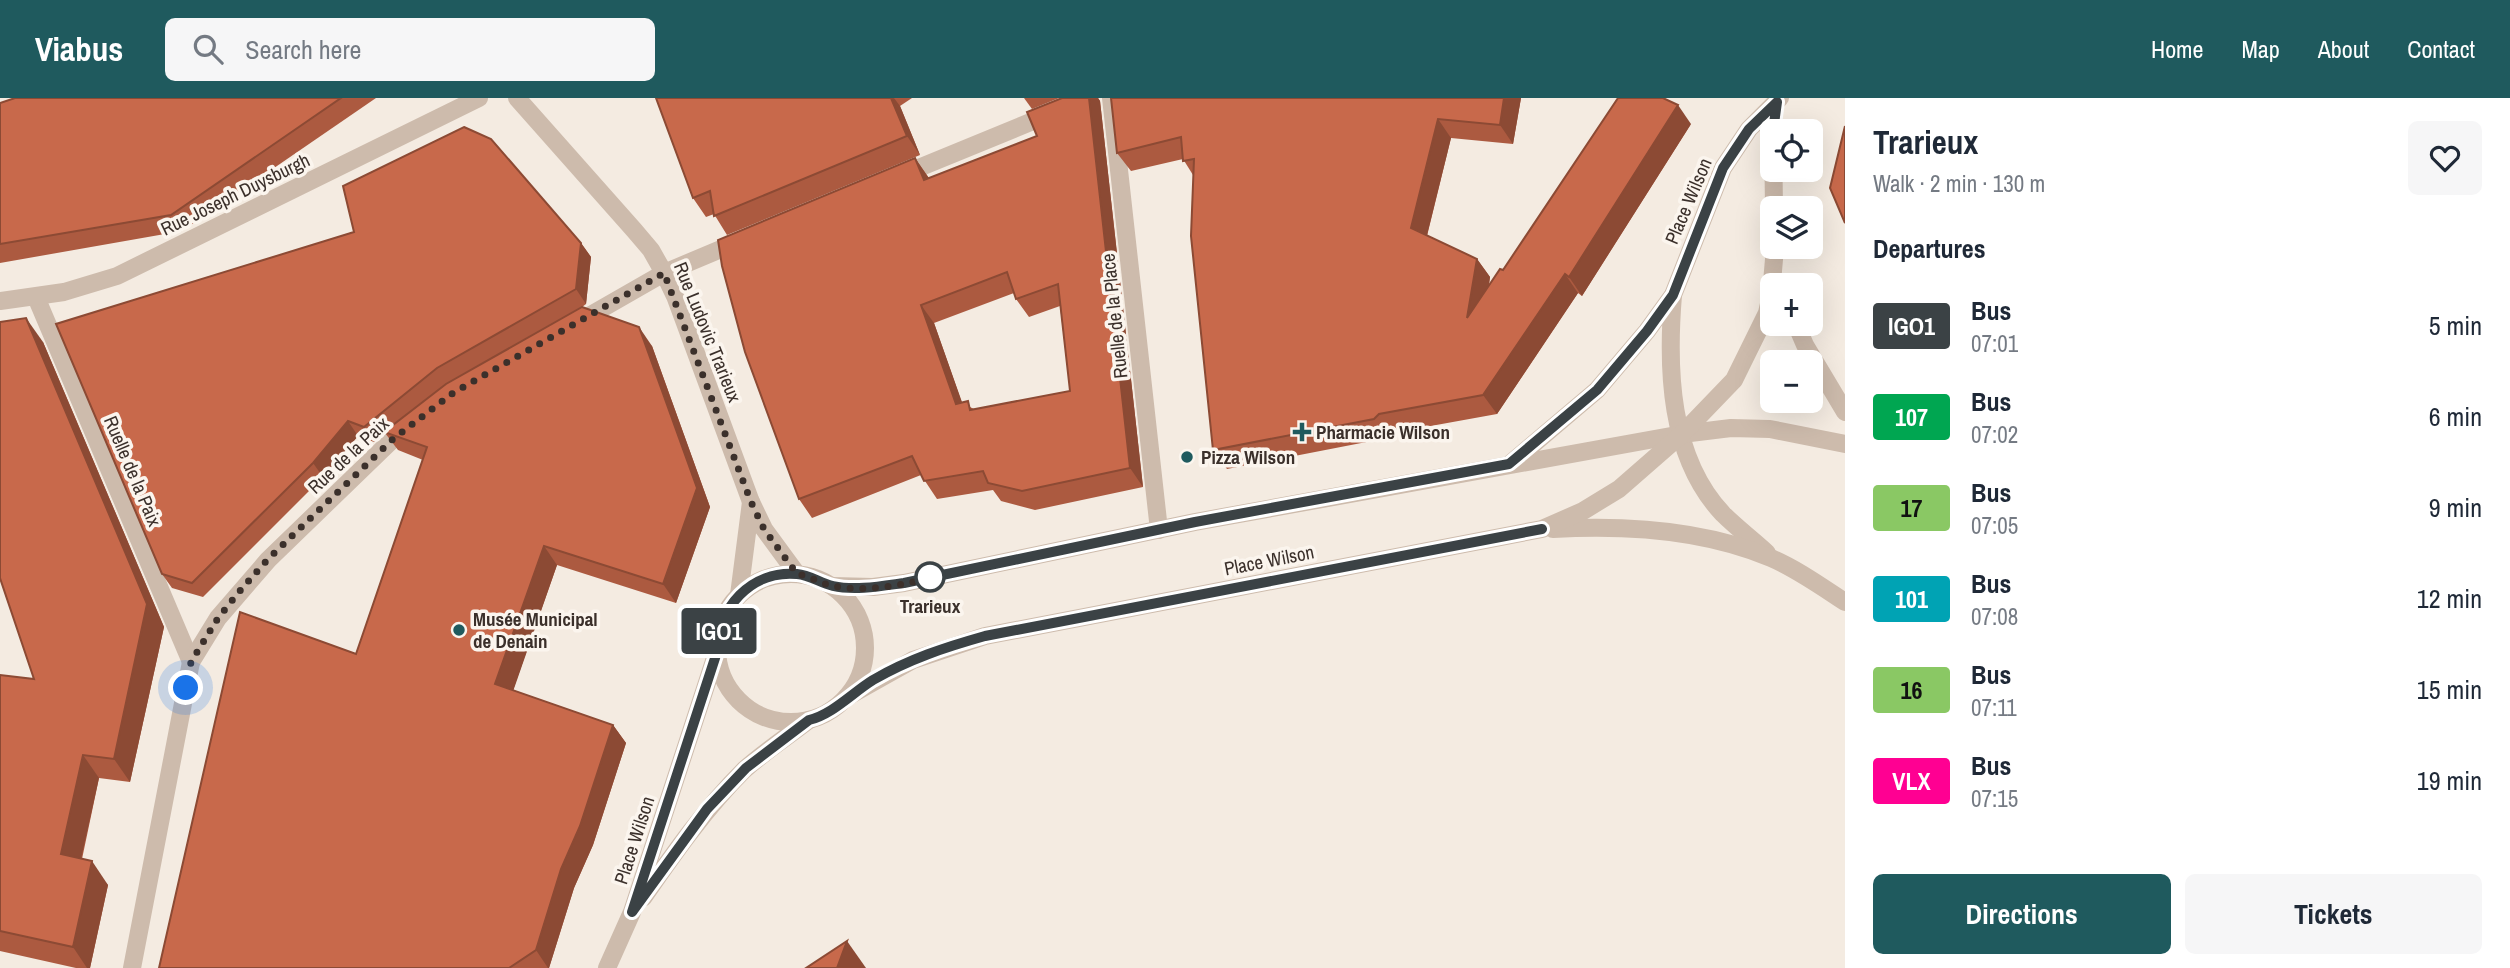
<!DOCTYPE html>
<meta charset="utf-8">
<style>
:root{--surface:#fff;--page:#f6f6f7;--text:#1f2937;--muted:#747a83;--accent:#1f5a5e}
body{margin:0;font-family:"Archivo Narrow",sans-serif;background:var(--page);color:var(--text);height:100vh;display:flex;flex-direction:column;font-size:26px;white-space:nowrap}
*{box-sizing:border-box;margin:0}
p{font-size:23px;color:var(--muted)}
.icon{flex:none;width:38px;height:38px;fill:none;stroke:currentColor;stroke-width:2;stroke-linecap:round;stroke-linejoin:round}
.map{position:relative;flex:1;overflow:hidden}
.details{display:flex;flex-direction:column;background:var(--surface);width:665px}
.details>*{flex:none}
.badge{padding:0 14px;border-radius:5px;font-size:24px;line-height:46px}
.fabs{position:absolute;left:1760px;top:21px;display:grid;gap:14px}
.fabs a{display:grid;place-items:center;width:63px;height:63px;border-radius:10px;background:var(--surface);box-shadow:0 7px 28px #0002;font-size:35px}
.you{position:absolute;width:35px;height:35px;margin:-18px;border:5px solid #fff;border-radius:50%;background:#1a73e8;box-shadow:0 0 0 10px #1a73e833}
.map>.badge{position:absolute;translate:-50% -50%;box-shadow:0 0 0 4px #fff}
h2{padding:0 28px;font-size:26px;line-height:63px}
.round{display:grid;place-items:center;flex:none;width:74px;height:74px;border-radius:10px;background:var(--page)}
.summary{display:flex;align-items:center;justify-content:space-between;height:119px;padding:0 28px}
h1{font-size:33px;font-weight:700;line-height:52px}
.cta{display:flex;gap:14px;margin-top:auto;padding:14px 28px}
.cta a{flex:1;height:80px;border-radius:10px;background:var(--accent);color:#fff;font-size:28px;font-weight:700;line-height:80px;text-align:center}
.cta a+a{background:var(--page);color:var(--text)}
ul{padding:0;list-style:none}
li{display:flex;align-items:center;gap:21px;height:91px;padding:0 28px}
li div{flex:1}
li b{display:block;font-size:26px}
li em{font-style:normal}
li .badge{min-width:77px;font-weight:700;text-align:center}
header{display:flex;align-items:center;gap:42px;box-sizing:border-box;height:98px;padding:0 35px;background:var(--accent);color:#fff}
header strong{font-size:33px}
nav{display:flex;gap:38px;margin-inline-start:auto;font-size:24px}
.search{width:490px;height:63px;background:var(--page);display:flex;align-items:center;gap:18px;box-sizing:border-box;padding:0 24px;border-radius:10px;color:var(--muted);font-size:26px}
main{display:flex;flex:1;min-height:0}
.map>svg:first-child{display:block}
.lines{fill:none;stroke-linecap:round;stroke-linejoin:round}
.minor{stroke:#cdbbac;stroke-width:18}
.wall{fill:#ac5a40;fill-rule:evenodd}
.shaded-wall{fill:#8c4a34}
.building{fill:#c8694b;stroke:#8c4a34;stroke-width:2;fill-rule:evenodd}
.line-casing{stroke:#fff;stroke-width:16}
.line{stroke:#3b4245;stroke-width:10}
.walk{stroke:#3b302b;stroke-width:7;stroke-dasharray:0 12.6}
.poi-dot{fill:#1f5a5e;stroke:#fbf5ee;stroke-width:2.5}
.stop-dot{fill:#fff;stroke:#3b4245;stroke-width:3.5}
.labels{text-anchor:middle;stroke-width:7;stroke-linejoin:round;paint-order:stroke}
.street-label{font-size:19px;fill:#3b302b;stroke:#fbf5ee}
.poi-label{font-size:19px;font-weight:bold;fill:#3b302b;stroke:#fbf5ee;text-anchor:start}
.stop-label{font-size:19px;font-weight:bold;fill:#3b302b;stroke:#fbf5ee}
</style>
<header>
<strong>Viabus</strong>
<div class="search"><svg class="icon" aria-label="search" viewBox="0 0 24 24"><circle cx="10" cy="10" r="6"/><path d="M15 15l6 6"/></svg>Search here</div>
<nav><a>Home</a><a>Map</a><a>About</a><a>Contact</a></nav>
</header>
<main>
<div class="map">
<svg width="1845" height="870" viewBox="0 0 1845 870">
<rect width="100%" height="100%" fill="#f4ebe1"/>
<g class="lines">
<!-- minor -->
<g class="minor">
<path d="M517,0L634,132L651,152L664,175L675,198L751,404L764,431L797,476"/>
<path d="M1111,0L1159,432"/>
<path d="M1773,35L1774,110"/>
<path d="M899,78L1089,0"/>
<path d="M1673,197C1667,270 1669,359 1723,416C1737,430 1753,442 1767,455"/>
<path d="M36,199L191,564"/>
<path d="M0,203L64,194L117,178L479,0"/>
<path d="M575,226L664,175L740,143"/>
<path d="M1796,226L1805,247L1845,314"/>
<path d="M1511,365L1597,292L1647,233L1673,197L1723,70L1749,31L1780,0"/>
<path d="M1553,431C1624,427 1705,432 1771,460C1797,471 1822,489 1845,504"/>
<circle cx="791" cy="550" r="74"/>
<path d="M832,488L873,489L904,485L1195,424L1682,336L1731,330L1770,331L1845,346"/>
<path d="M739,497L751,404"/>
<path d="M847,599L913,562L985,538L1542,431L1583,413L1619,391L1682,336L1734,282L1767,215L1771,197L1775,149"/>
<path d="M643,800C674,755 705,711 744,672C764,654 787,639 809,622"/>
<path d="M132,870L191,564L218,520L268,462L393,341L409,329"/>
<path d="M607,870L632,814L716,557"/>
</g>
</g>
<!-- wall -->
<g class="wall">
<path d="M15,0H376L182,133L0,165V5Z"/>
<path d="M656,0H912L900,8L920,57L727,137L714,116L706,119L693,100Z"/>
<path d="M1024,0H1059L1032,11Z"/>
<path d="M1062,0H1098L1100,3L1143,389L1035,412L1001,403L993,392L937,401L921,377L812,420L799,401L915,60L929,80L1037,38ZM1014,195L1016,201L1029,219L1060,208L1070,293L974,311L962,305L934,225Z"/>
<path d="M1111,0H1521L1513,46L1451,40L1427,138L1477,161L1490,179L1489,188L1503,172L1691,26L1582,198L1578,195L1497,316L1392,335L1387,340L1227,371L1213,352L1193,77L1183,61L1131,73L1117,55Z"/>
<path d="M581,145L591,159L586,206L582,209L652,248L710,409L676,505L557,467L513,592L613,627L626,645L593,747L574,790L549,870H159L356,556L423,362L398,352L385,335L374,344L358,338L323,379L203,499L172,490L162,476L56,226Z"/>
<path d="M43,244L164,529L130,684L99,680L82,761L108,787L90,870H76L0,853V577L34,581Z"/>
</g>
<!-- shaded-wall -->
<g class="shaded-wall">
<path d="M891,0H894L900,8L920,57L907,38Z"/>
<path d="M1089,0H1098L1100,3L1143,389L1130,370Z"/>
<path d="M1504,0H1521L1513,46L1500,27Z"/>
<path d="M1678,7L1691,26L1582,198L1569,179Z"/>
<path d="M1438,21L1451,40L1424,149L1411,130Z"/>
<path d="M915,60L928,79L937,100L924,82Z"/>
<path d="M581,145L591,159L586,206L576,191Z"/>
<path d="M1477,161L1490,179L1480,239L1467,220Z"/>
<path d="M1565,176L1578,195L1497,316L1483,297Z"/>
<path d="M921,207L934,225L969,324L956,306Z"/>
<path d="M26,220L43,244L164,529L130,684L114,661Z"/>
<path d="M639,229L652,248L710,409L676,505L663,486Z"/>
<path d="M348,323L358,338L323,379L313,365Z"/>
<path d="M544,448L557,467L509,605L495,586Z"/>
<path d="M613,627L626,645L593,747L574,790L549,870H548L536,852L561,771Z"/>
<path d="M83,657L99,680L77,779L61,756Z"/>
<path d="M92,763L108,787L90,870H87L73,849Z"/>
<path d="M847,843L866,870H837Z"/>
</g>
<!-- building -->
<g class="building">
<path d="M15,0H341L171,117L0,146V5Z"/>
<path d="M656,0H891L907,38L714,118L710,93L693,100Z"/>
<path d="M1062,0H1089L1130,370L1022,393L988,385L983,373L924,383L912,358L799,401L745,254L722,168L718,142L915,60L924,82L1037,38L1027,14ZM1007,174L1016,201L1058,186L1070,293L970,312L968,303L956,306L921,207Z"/>
<path d="M1111,0H1504L1500,27L1438,21L1411,130L1477,161L1467,220L1500,171L1503,172L1618,0H1663L1678,7L1569,179L1565,176L1483,297L1379,316L1374,321L1213,352L1191,138L1194,61L1183,63L1181,39L1117,55Z"/>
<path d="M1845,28V125L1830,90Z"/>
<path d="M464,29L491,41L581,145L576,191L437,270L364,329L348,323L313,365L192,485L162,476L56,226L354,134L343,88Z"/>
<path d="M582,209L639,229L697,390L663,486L544,448L495,586L613,627L580,728L561,771L536,852L509,870H159L240,514L356,556L427,349L384,334L446,286Z"/>
<path d="M26,220L147,506L114,661L83,657L61,756L92,763L73,849L0,833V577L34,581L0,480V224Z"/>
<path d="M847,843L837,870H806Z"/>
</g>
<g class="lines">
<!-- line casing -->
<g class="line-casing">
<path id="line" d="M1542,431L985,538C946,549 909,561 873,582C852,595 833,616 809,622L746,670L707,711L632,814L717,554C717,510 751,472 797,476C810,477 820,485 833,488C855,493 882,488 904,485L1195,424L1509,366L1597,292L1647,233L1673,197L1723,70L1749,31L1777,4L1773,33"/>
</g>
<!-- line -->
<use href="#line" class="line"/>
<!-- walk -->
<path class="walk" d="M186,590L191,564L218,520L239,494L268,461L393,341L453,295L664,175L751,404L764,431L797,476C810,478 821,486 833,488C862,494 904,488 930,479"/>
</g>
<!-- markers -->
<g class="poi-dot">
<path d="M1298.5 323.5h7v7h7v7h-7v7h-7v-7h-7v-7h7z"/>
<circle cx="1187" cy="359" r="7"/>
<circle cx="459" cy="532" r="7"/>
</g>
<circle class="stop-dot" cx="930" cy="479" r="14"/>
<g class="labels">
<!-- street labels -->
<g class="street-label">
<text transform="translate(235 96) rotate(-26)" y="7">Rue Joseph Duysburgh</text>
<text transform="translate(1688 103) rotate(-67)" y="7">Place Wilson</text>
<text transform="translate(1114 218) rotate(-96)" y="7">Ruelle de la Place</text>
<text transform="translate(708 234) rotate(68)" y="7">Rue Ludovic Trarieux</text>
<text transform="translate(348 357) rotate(-43)" y="7">Rue de la Paix</text>
<text transform="translate(133 373) rotate(67)" y="7">Ruelle de la Paix</text>
<text transform="translate(1269 462) rotate(-11)" y="7">Place Wilson</text>
<text transform="translate(634 742) rotate(-72)" y="7">Place Wilson</text>
</g>
<!-- poi labels -->
<g class="poi-label">
<text x="1316" y="341">Pharmacie Wilson</text>
<text x="1201" y="366">Pizza Wilson</text>
<text x="473" y="528">Musée Municipal<tspan x="473" dy="22">de Denain</tspan></text>
</g>
<!-- stop labels -->
<g class="stop-label">
<text x="930" y="515">Trarieux</text>
</g>
</g>
</svg>
<div class="fabs">
<a><svg class="icon" aria-label="locate" viewBox="0 0 24 24"><circle cx="12" cy="12" r="6"/><path d="M12 2v4M12 18v4M2 12h4M18 12h4"/></svg></a>
<a><svg class="icon" aria-label="layers" viewBox="0 0 24 24"><path d="M12 4l9 5-9 5-9-5zM3 14l9 5 9-5"/></svg></a>
<a>+</a>
<a>−</a>
</div>
<div class="you" style="left:186px;top:590px"></div>
<b class="badge" style="left:719px;top:533px;background:#3b4245;color:#fff">IGO1</b>
</div>
<section class="details">
<div class="summary"><div><h1>Trarieux</h1><p>Walk · 2 min · 130 m</p></div><a class="round"><svg class="icon" aria-label="heart" viewBox="0 0 24 24"><path d="M12 20l-8-8c-3-5 5-10 8-4 3-6 11-1 8 4z"/></svg></a></div>
<h2>Departures</h2>
<ul>
<li><span class="badge" style="background:#3b4245;color:#fff">IGO1</span><div><b>Bus</b><p>07:01</p></div><em>5 min</em></li>
<li><span class="badge" style="background:#00a651;color:#fff">107</span><div><b>Bus</b><p>07:02</p></div><em>6 min</em></li>
<li><span class="badge" style="background:#8ac864;color:#111">17</span><div><b>Bus</b><p>07:05</p></div><em>9 min</em></li>
<li><span class="badge" style="background:#00a3b4;color:#fff">101</span><div><b>Bus</b><p>07:08</p></div><em>12 min</em></li>
<li><span class="badge" style="background:#8ac864;color:#111">16</span><div><b>Bus</b><p>07:11</p></div><em>15 min</em></li>
<li><span class="badge" style="background:#ff0092;color:#fff">VLX</span><div><b>Bus</b><p>07:15</p></div><em>19 min</em></li>
</ul>
<div class="cta"><a>Directions</a><a>Tickets</a></div>
</section>
</main>
